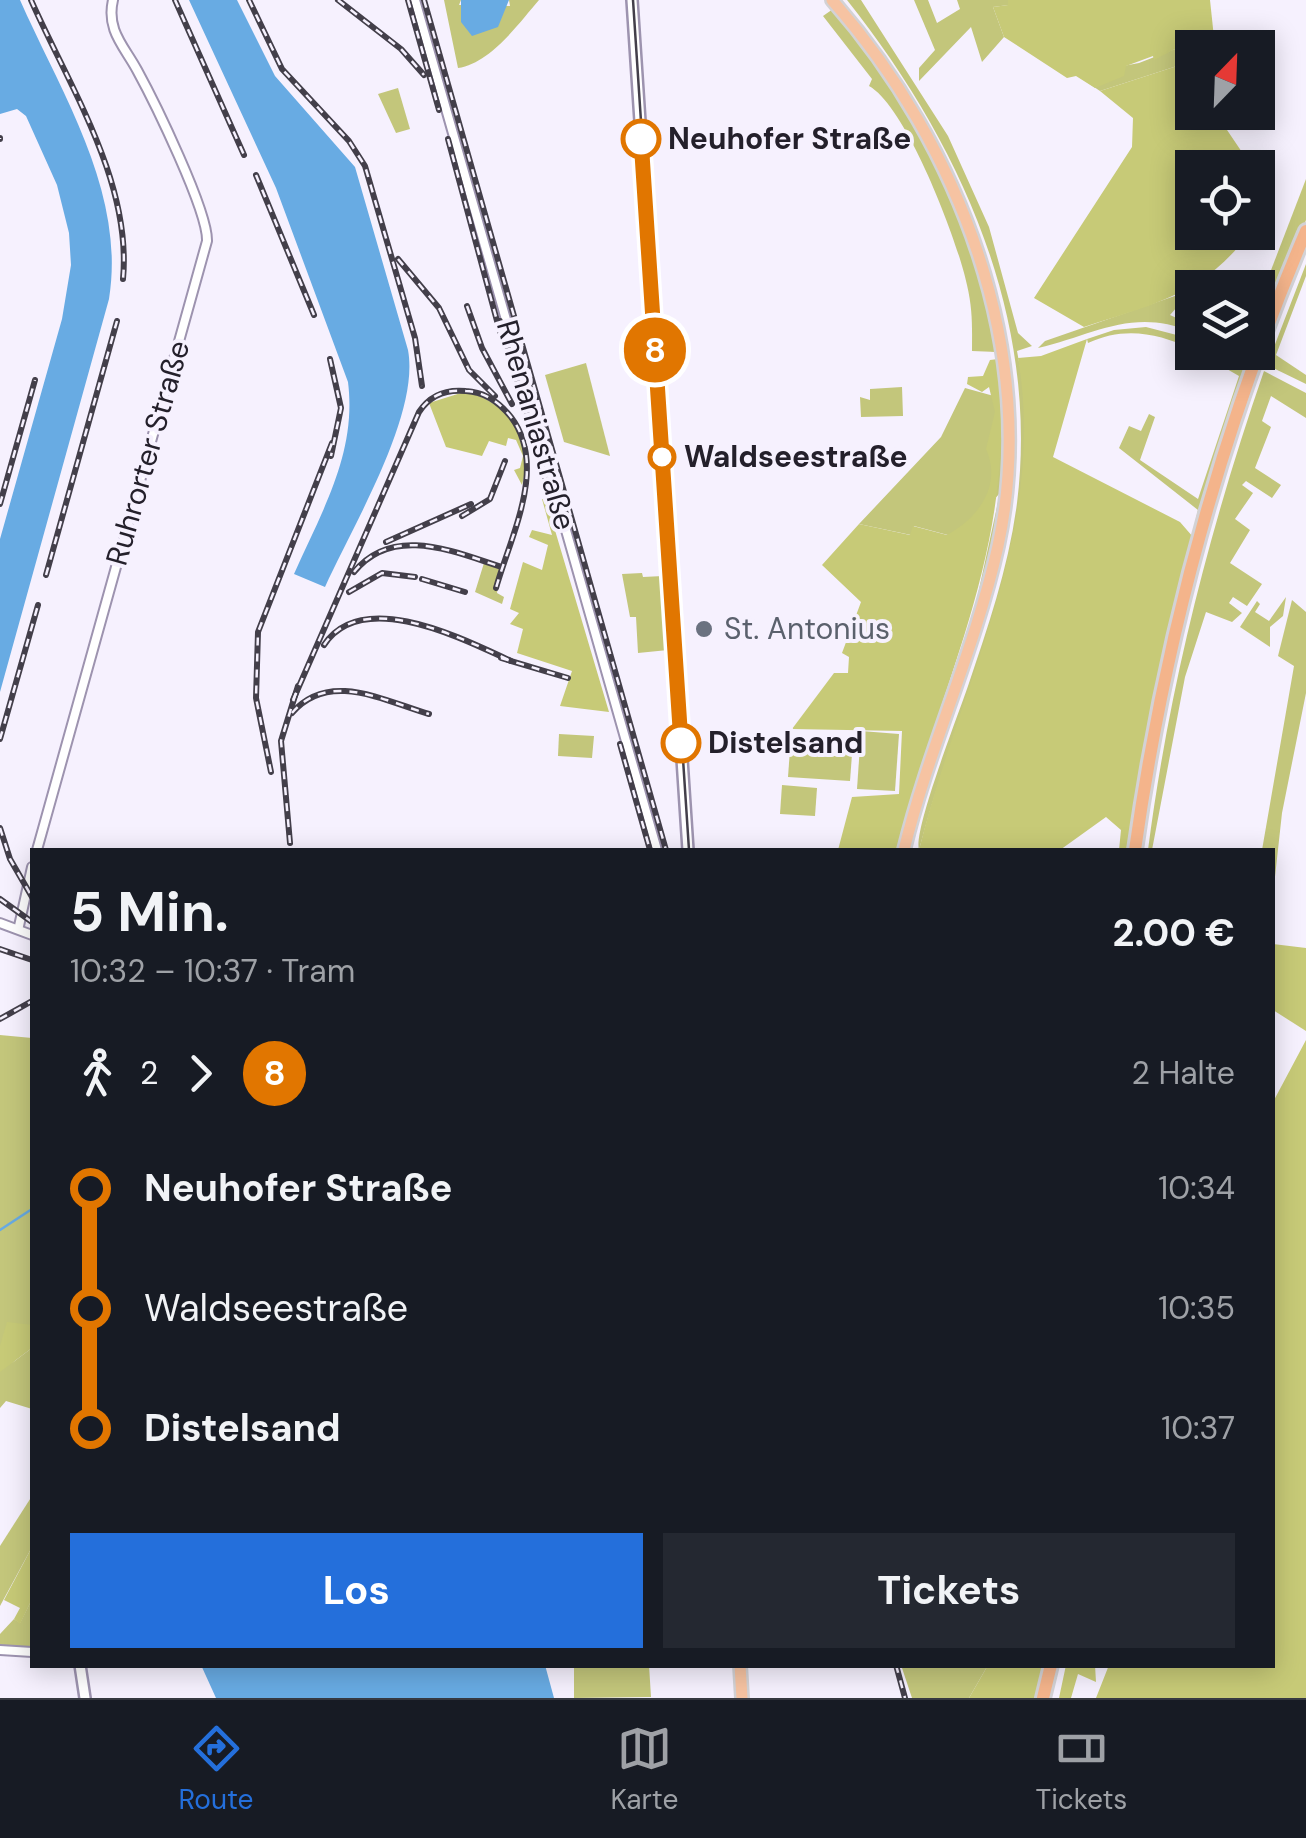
<!DOCTYPE html>
<html lang="de">
<meta charset="utf-8">
<style>
:root{--surface:#171b24;--page:#242831;--text:#f1f3f6;--muted:#9ea1a6;--line:#363941;--accent:#246fdb}
body{margin:0;font-family:"DM Sans",sans-serif;background:var(--page);color:var(--text);height:100vh;display:flex;flex-direction:column;font-size:38px;white-space:nowrap}
*{box-sizing:border-box;margin:0}
p{font-size:32px;color:var(--muted)}
.icon{flex:none;width:55px;height:55px;fill:none;stroke:currentColor;stroke-width:2;stroke-linecap:round;stroke-linejoin:round}
.map{position:relative;flex:1;overflow:hidden}
.panel{position:absolute;left:30px;top:848px;width:1245px;height:820px;display:flex;flex-direction:column;background:var(--surface);border-radius:0px;box-shadow:0 5px 25px #0003}
.panel>*{flex:none}
.badge{padding:0 20px;border-radius:32px;font-size:35px;line-height:65px}
.needle{width:65px;rotate:23deg}
.tools{position:absolute;left:1175px;top:30px;display:grid;gap:20px}
.tools a{display:grid;place-items:center;width:100px;height:100px;border-radius:0px;background:var(--surface);box-shadow:0 5px 25px #0003;font-size:50px}
.map>.badge{position:absolute;translate:-50% -50%;box-shadow:0 0 0 5px #fff}
.legs{display:flex;align-items:center;gap:15px;height:110px;padding:0 40px;font-size:32px}
.legs p{margin-inline-start:auto}
.overview{display:flex;align-items:center;justify-content:space-between;height:170px;padding:0 40px}
h1{font-size:55px;font-weight:700;line-height:75px}
.cta{display:flex;gap:20px;margin-top:auto;padding:20px 40px}
.cta a{flex:1;height:115px;border-radius:0px;background:var(--accent);color:#fff;font-size:40px;font-weight:700;line-height:115px;text-align:center}
.cta a+a{background:var(--page);color:var(--text)}
ul{padding:0 40px;list-style:none}
li{display:flex;align-items:center;gap:35px;height:120px;font-size:38px}
li i{display:grid;place-items:center;width:15px;height:100%;margin:0 12px;background:currentColor}
li i::after{content:'';width:25px;height:25px;margin:-12px;border:8px solid;border-radius:50%;background:var(--surface)}
li p{margin-inline-start:auto}
li:first-child i{background:linear-gradient(#0000 50%,currentColor 0)}
li:last-child i{background:linear-gradient(currentColor 50%,#0000 0)}
.menu{display:flex;justify-content:space-around;align-items:center;height:140px;border-top:2px solid var(--line);background:var(--surface);font-size:28px;color:var(--muted)}
.menu a{display:grid;justify-items:center;gap:5px}
.menu .current{color:var(--accent)}
.map>svg:first-child{display:block}
.green{fill:#c3c67b}
.forest{fill:#c7ca77}
.water{fill:#68abe3}
.lines{fill:none;stroke-linecap:round;stroke-linejoin:round}
.stream{stroke:#68abe3;stroke-width:2.5}
.tertiary-casing{stroke:#9d93af;stroke-width:12}
.secondary-casing{stroke:#9d93af;stroke-width:14}
.trunk-casing{stroke:#d3d2d5;stroke-width:16}
.motorway-casing{stroke:#d3d2d5;stroke-width:18}
.tertiary{stroke:#fff;stroke-width:8}
.secondary{stroke:#fff;stroke-width:9}
.trunk{stroke:#f6c3a2;stroke-width:11}
.motorway{stroke:#f4b48b;stroke-width:12}
.tram{stroke:#433f4a;stroke-width:2.5}
.rail-casing{stroke:#433f4a;stroke-width:6}
.rail{stroke:#f6f1fe;stroke-width:2.5;stroke-dasharray:8;stroke-linecap:butt}
.line-1-casing{stroke:#fff;stroke-width:22}
.line-1{stroke:#e17600;stroke-width:15}
.stop-1-dot{fill:#fff;stroke:#e17600;stroke-width:5}
.worship-dot{fill:#6b7280;stroke:#f6f1fe;stroke-width:4}
.labels{text-anchor:middle;stroke-width:8;stroke-linejoin:round;paint-order:stroke}
.stop-label{font-size:30px;font-weight:bold;fill:#24202b;stroke:#f6f1fe;text-anchor:start}
.street-label{font-size:30px;fill:#24202b;stroke:#f6f1fe}
.worship-label{font-size:30px;fill:#5b616d;stroke:#f6f1fe;text-anchor:start}
</style>
<div class="map">
<svg width="1306" height="1698" viewBox="0 0 1306 1698">
<rect width="100%" height="100%" fill="#f6f1fe"/>
<!-- green -->
<g class="green">
<path d="M444,0H461L459,5L510,6L509,0H539C519,23 491,63 458,68Z"/>
<path d="M847,0H861L948,136L989,227L1018,333L1032,346L1017,351C1021,374 1027,396 1027,419C1027,570 956,707 919,850C913,830 958,716 968,686C988,627 1009,566 1017,503C1040,318 960,142 847,0Z"/>
<path d="M914,0H928L937,23L960,9L957,0H1008L1009,5L993,7L1004,37L982,62L971,27L919,81V68L935,50Z"/>
<path d="M833,9C957,162 1033,354 992,552C970,653 927,750 900,850L928,748L975,608L1000,493L959,538L914,526L911,535L859,524L941,437L965,388L1001,398L1002,391L997,352L972,351C972,327 973,311 967,285C958,242 907,107 869,86L872,79L823,16Z"/>
<path d="M1175,49H1192V52L1176,59L1177,66L1100,91L1076,75L1139,63Z"/>
<path d="M398,88L410,129L396,133L378,94Z"/>
<path d="M1306,179V220L1258,341V304Z"/>
<path d="M1306,264V276L1276,355L1306,375V384L1267,365Z"/>
<path d="M1192,290L1170,315L1192,325V332C1133,307 1094,335 1038,348L1045,341Z"/>
<path d="M1146,327L1192,339V349C1158,333 1124,326 1088,343L1087,339L1114,330Z"/>
<path d="M1199,353H1222L1249,365L1226,433L1128,850L1161,666L1198,510L1119,448L1129,426L1141,431L1149,414L1155,417L1140,460L1198,499L1239,376Z"/>
<path d="M586,363L610,456L564,442L545,375Z"/>
<path d="M1264,371L1306,393V418L1271,396L1262,421L1271,427L1255,468L1281,485L1272,498L1246,481L1242,485L1253,493L1235,519L1250,530L1230,563L1262,584L1247,606L1233,597L1229,603L1242,613L1232,622L1206,612L1185,677L1152,850H1148C1169,687 1210,527 1264,371Z"/>
<path d="M902,387L903,416L861,417L860,397L870,400V389Z"/>
<path d="M484,563L500,568L497,593L504,597L502,604L475,592Z"/>
<path d="M642,573L643,577L663,576L668,650L638,653L636,617H630L622,574Z"/>
<path d="M1286,597L1283,616L1270,627V647L1240,627L1257,601L1260,604L1255,612L1269,621Z"/>
<path d="M1292,600L1306,612V693L1282,813L1273,895L1272,850H1262L1294,666L1278,656Z"/>
<path d="M861,731L899,734L895,791L857,789Z"/>
<path d="M559,734L594,736L592,758L558,756Z"/>
<path d="M791,736L853,741L850,781L788,777Z"/>
<path d="M782,785L817,788L815,816L780,814Z"/>
<path d="M0,1035L32,1038V1344L12,1363L32,1348V1409L6,1401L0,1408Z"/>
<path d="M32,1496V1547L0,1606V1546Z"/>
<path d="M32,1599V1649L0,1647V1634L14,1619L20,1623Z"/>
<path d="M574,1665H649L651,1697L574,1698Z"/>
<path d="M901,1665H988L969,1698H912Z"/>
</g>
<!-- forest -->
<g class="forest">
<path d="M1008,0H1210L1215,47L1175,49L1154,60L1153,56L1126,66L1124,76L1095,88L1076,76L1067,78L1004,37L993,7L1008,5Z"/>
<path d="M1192,52V112L1223,113L1225,127L1252,167L1192,168V232L1248,235C1202,295 1154,304 1084,327L1034,298L1132,147L1133,118L1100,91L1177,66L1175,59Z"/>
<path d="M1087,339L1053,457L1180,522L1193,537L1161,666L1128,850H1119L1121,830L1106,817L1060,850H919C959,686 1048,531 1018,358L1041,356Z"/>
<path d="M998,359C1018,549 942,673 898,850H838L852,797L899,794L902,731L792,729L834,673H848L849,657L842,653L861,602L822,565L859,524L910,535L913,526L947,535C980,517 1002,484 986,449L995,412L989,387L982,392L967,384L968,377L983,376L990,360Z"/>
<path d="M464,392C509,400 534,442 522,485L514,470L520,468L523,456L516,440L508,438L506,446L489,441L482,456L446,447L429,403Z"/>
<path d="M542,499L546,500L609,712L560,706L572,671L517,653L523,629L510,624L519,613L510,609L523,562L542,570L548,545L529,537L532,530L552,535Z"/>
<path d="M1273,944L1306,948V1031L1273,1010Z"/>
<path d="M1306,1040V1698H1096L1109,1665H1272L1273,1102Z"/>
<path d="M7,1322L32,1325V1348L0,1372V1346Z"/>
<path d="M32,1547V1599L20,1624L14,1619L20,1608L4,1600Z"/>
<path d="M988,1665H1045L1036,1698H969Z"/>
<path d="M1066,1665H1095L1096,1682L1078,1674L1071,1698H1059Z"/>
</g>
<!-- water -->
<g class="water">
<path d="M0,0H20C62,95 126,192 109,299L0,692V539L62,319L71,265L69,233L57,185L26,116L17,109L0,114Z"/>
<path d="M189,0H237L275,76L355,167L408,350C420,415 353,525 325,587L294,574C322,511 357,453 348,382L276,188Z"/>
<path d="M461,0H509L498,27L472,36L461,22Z"/>
<path d="M201,1665H545L554,1698H216Z"/>
</g>
<g class="lines">
<!-- stream -->
<path class="stream" d="M0,1230L32,1209"/>
<!-- tertiary casing -->
<g class="tertiary-casing">
<g id="tertiary">
<path d="M415,0L657,850"/>
<path d="M37,850L207,241C208,211 154,101 137,70C124,46 106,30 113,0"/>
<path d="M0,923L32,935"/>
<path d="M19,926L32,867"/>
<path d="M0,1650L32,1652"/>
</g>
</g>
<!-- secondary casing -->
<g class="secondary-casing">
<g id="secondary">
<path d="M632,0L688,850"/>
<path d="M80,1665L85,1698"/>
</g>
</g>
<!-- trunk casing -->
<g class="trunk-casing">
<g id="trunk">
<path d="M832,0C959,144 1040,353 998,546C975,650 929,747 904,850"/>
<path d="M740,1665L742,1698"/>
</g>
</g>
<!-- motorway casing -->
<g class="motorway-casing">
<g id="motorway">
<path d="M1135,850C1165,637 1222,428 1306,231"/>
<path d="M1043,1698L1051,1665"/>
</g>
</g>
<!-- tertiary -->
<use href="#tertiary" class="tertiary"/>
<!-- secondary -->
<use href="#secondary" class="secondary"/>
<!-- trunk -->
<use href="#trunk" class="trunk"/>
<!-- motorway -->
<use href="#motorway" class="motorway"/>
<!-- tram -->
<path class="tram" d="M633,0L689,850"/>
<!-- rail casing -->
<g class="rail-casing">
<g id="rail">
<path d="M31,0C69,86 132,182 123,279"/>
<path d="M175,0L244,155"/>
<path d="M249,0L282,69L349,141L365,166L415,338L422,386"/>
<path d="M338,0L401,49L424,75"/>
<path d="M408,0L439,110"/>
<path d="M424,0L666,850"/>
<path d="M0,139V138"/>
<path d="M448,139L500,332"/>
<path d="M256,175L314,315"/>
<path d="M398,259L439,308L469,370L495,396"/>
<path d="M467,306L482,348L512,404"/>
<path d="M500,321L547,484"/>
<path d="M330,359L341,408L331,456"/>
<path d="M0,504L35,380"/>
<path d="M462,516L490,499L505,461"/>
<path d="M386,542L471,504"/>
<path d="M354,572C393,524 454,552 502,567"/>
<path d="M46,575L117,321"/>
<path d="M422,579L465,592"/>
<path d="M349,592L382,573L415,577"/>
<path d="M324,645C362,587 463,639 511,661"/>
<path d="M501,658L568,678"/>
<path d="M293,700L419,412C430,395 446,389 466,391C485,392 499,402 511,417C548,466 511,535 496,588"/>
<path d="M292,713C329,670 384,701 429,714"/>
<path d="M0,739L38,605"/>
<path d="M620,744L650,850"/>
<path d="M271,772L256,698L258,632L332,443"/>
<path d="M0,828L10,859L32,897"/>
<path d="M290,843L281,741L298,686"/>
<path d="M0,899L32,922"/>
<path d="M0,949L32,960"/>
<path d="M0,1019L32,1001"/>
<path d="M896,1665L905,1698"/>
</g>
</g>
<!-- rail -->
<use href="#rail" class="rail"/>
</g>
<g class="lines">
<!-- line-1 casing -->
<g class="line-1-casing">
<path id="line-1" d="M641,139L681,743"/>
</g>
<!-- line-1 -->
<use href="#line-1" class="line-1"/>
</g>
<!-- markers -->
<g class="stop-1-dot">
<circle cx="641" cy="139" r="18"/>
<circle cx="662" cy="457" r="12"/>
<circle cx="681" cy="743" r="18"/>
</g>
<circle class="worship-dot" cx="704" cy="629" r="10"/>
<g class="labels">
<!-- stop labels -->
<g class="stop-label">
<text x="668" y="149">Neuhofer Straße</text>
<text x="684" y="467">Waldseestraße</text>
<text x="708" y="753">Distelsand</text>
</g>
<!-- street labels -->
<g class="street-label">
<text transform="translate(536 425) rotate(74)" y="10">Rhenaniastraße</text>
<text transform="translate(148 453) rotate(-74)" y="10">Ruhrorter Straße</text>
</g>
<!-- worship labels -->
<g class="worship-label">
<text x="724" y="639">St. Antonius</text>
</g>
</g>
</svg>
<div class="tools">
<a><svg class="needle" viewBox="-14 -14 28 28"><path d="M0-13l5 13h-10z" fill="#e53935"/><path d="M0 13l5-13h-10z" fill="#9ea1a6"/></svg></a>
<a><svg class="icon" aria-label="locate" viewBox="0 0 24 24"><circle cx="12" cy="12" r="6"/><path d="M12 2v4M12 18v4M2 12h4M18 12h4"/></svg></a>
<a><svg class="icon" aria-label="layers" viewBox="0 0 24 24"><path d="M12 4l9 5-9 5-9-5zM3 14l9 5 9-5"/></svg></a>
</div>
<b class="badge" style="left:655px;top:350px;background:#e17600;color:#fff">8</b>
<section class="panel">
<div class="overview"><div><h1>5 Min.</h1><p>10:32 – 10:37 · Tram</p></div><b>2.00 €</b></div>
<div class="legs"><svg class="icon" aria-label="walk" viewBox="0 0 24 24"><circle cx="13" cy="4" r="2"/><path d="M13 8l-2 6 4 7M11 14l-3 7M7 12l3-4h3l4 4"/></svg>2<svg class="icon" aria-label="forward" viewBox="0 0 24 24"><path d="M9 5l7 7-7 7"/></svg><b class="badge" style="background:#e17600;color:#fff">8</b><p>2 Halte</p></div>
<ul>
<li><i style="color:#e17600"></i><b>Neuhofer Straße</b><p>10:34</p></li>
<li><i style="color:#e17600"></i><span>Waldseestraße</span><p>10:35</p></li>
<li><i style="color:#e17600"></i><b>Distelsand</b><p>10:37</p></li>
</ul>
<div class="cta"><a>Los</a><a>Tickets</a></div>
</section>
</div>
<nav class="menu">
<a class="current"><svg class="icon" aria-label="directions" viewBox="0 0 24 24"><path d="M12 3l9 9-9 9-9-9zM9 14v-3h6M13 9l2 2-2 2"/></svg>Route</a>
<a><svg class="icon" aria-label="map" viewBox="0 0 24 24"><path d="M3 6l6-2 6 2 6-2v14l-6 2-6-2-6 2zM9 4v14M15 6v14"/></svg>Karte</a>
<a><svg class="icon" aria-label="tickets" viewBox="0 0 24 24"><path d="M3 7h18v10H3zM15 7v10"/></svg>Tickets</a>
</nav>
